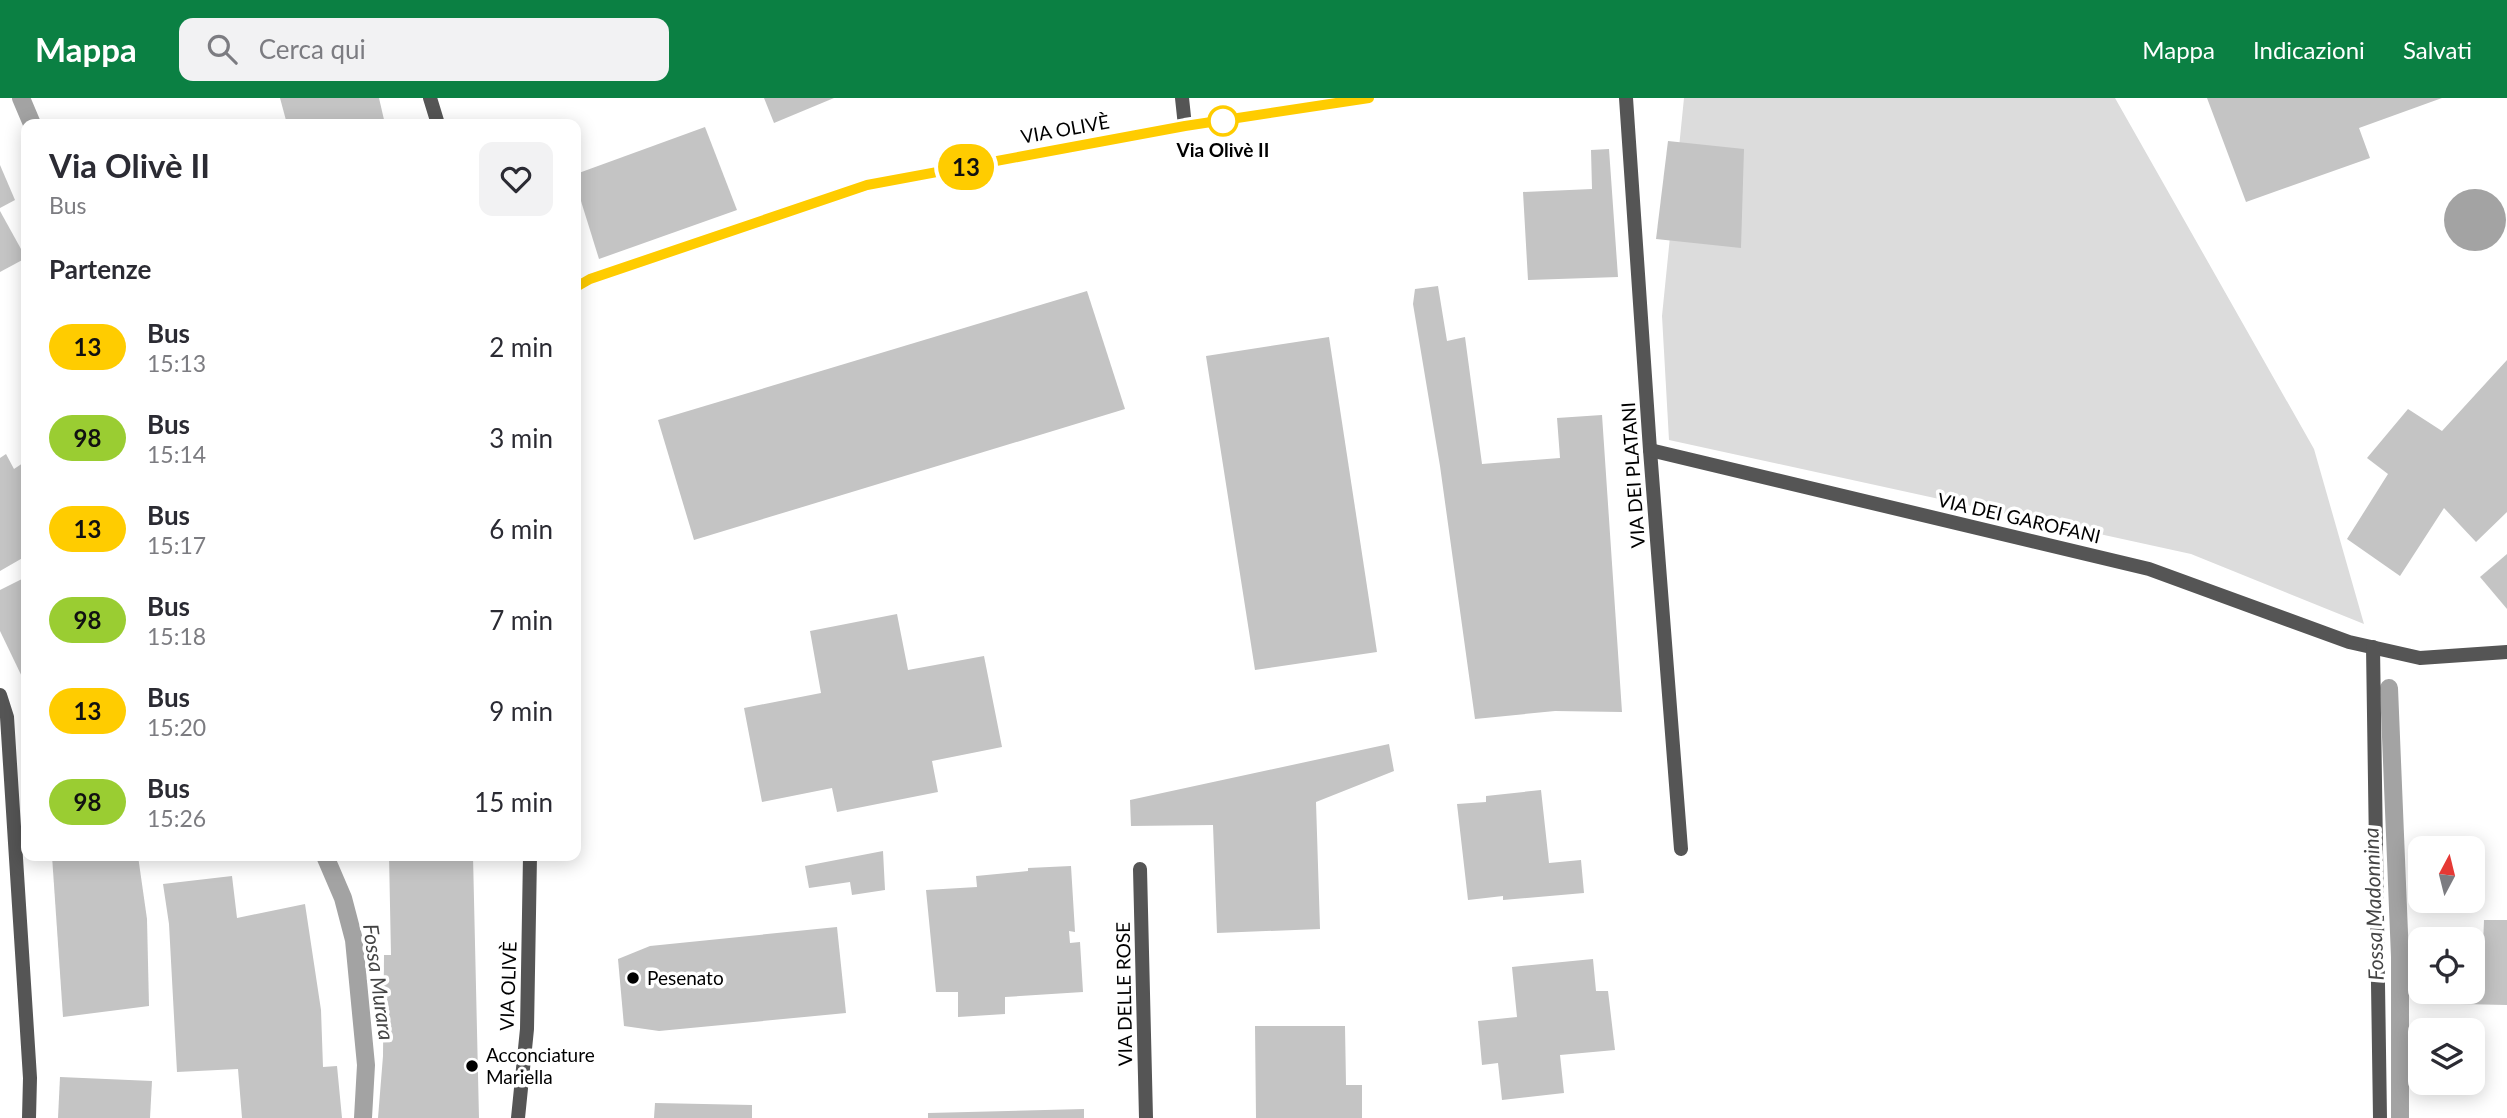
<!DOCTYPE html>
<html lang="it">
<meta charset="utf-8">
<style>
:root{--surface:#fff;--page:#f2f2f3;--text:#2b2b33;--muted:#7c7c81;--accent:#0b8043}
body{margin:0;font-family:Lato,sans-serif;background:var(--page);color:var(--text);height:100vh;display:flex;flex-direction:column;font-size:26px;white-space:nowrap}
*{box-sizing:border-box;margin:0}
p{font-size:23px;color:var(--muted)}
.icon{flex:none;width:38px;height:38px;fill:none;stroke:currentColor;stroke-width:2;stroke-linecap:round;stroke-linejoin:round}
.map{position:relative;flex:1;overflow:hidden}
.sheet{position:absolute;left:21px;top:21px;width:560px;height:742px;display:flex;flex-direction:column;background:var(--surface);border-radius:14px;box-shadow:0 4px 18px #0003}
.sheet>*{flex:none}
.badge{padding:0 14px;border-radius:23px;font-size:24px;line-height:46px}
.needle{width:46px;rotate:7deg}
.buttons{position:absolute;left:2408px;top:738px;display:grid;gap:14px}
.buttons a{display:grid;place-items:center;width:77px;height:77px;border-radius:14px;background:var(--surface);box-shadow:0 4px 18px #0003;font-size:35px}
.map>.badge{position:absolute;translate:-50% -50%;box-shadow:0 0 0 4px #fff}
h2{padding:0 28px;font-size:26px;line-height:63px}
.round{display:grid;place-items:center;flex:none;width:74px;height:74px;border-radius:14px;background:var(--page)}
.overview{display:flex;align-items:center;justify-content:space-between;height:119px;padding:0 28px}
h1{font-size:33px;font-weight:700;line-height:52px}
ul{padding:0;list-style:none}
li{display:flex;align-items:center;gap:21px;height:91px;padding:0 28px}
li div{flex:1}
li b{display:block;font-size:26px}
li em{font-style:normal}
li .badge{min-width:77px;font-weight:700;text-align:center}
header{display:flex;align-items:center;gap:42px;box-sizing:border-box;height:98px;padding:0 35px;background:var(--accent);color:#fff}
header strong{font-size:33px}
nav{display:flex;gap:38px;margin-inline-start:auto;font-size:24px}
.search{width:490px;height:63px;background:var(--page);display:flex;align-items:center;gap:18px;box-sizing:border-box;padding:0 24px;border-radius:14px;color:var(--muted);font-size:26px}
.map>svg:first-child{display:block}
.green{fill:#dcdcdc}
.water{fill:#a3a3a3}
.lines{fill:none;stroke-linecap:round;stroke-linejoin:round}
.stream{stroke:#a3a3a3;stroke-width:18}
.building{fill:#c4c4c4}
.minor{stroke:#555;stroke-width:14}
.tertiary{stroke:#555;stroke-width:14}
.line-casing{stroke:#fff;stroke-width:16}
.line{stroke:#fc0;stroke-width:10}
.stop-dot{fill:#fff;stroke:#fc0;stroke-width:3.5}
.poi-dot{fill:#000;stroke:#fff;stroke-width:2.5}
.labels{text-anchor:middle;stroke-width:7;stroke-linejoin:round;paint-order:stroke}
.street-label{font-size:19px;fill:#000;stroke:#fff}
.stop-label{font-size:19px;font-weight:bold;fill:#000;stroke:#fff}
.poi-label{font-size:19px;fill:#000;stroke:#fff;text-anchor:start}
.water-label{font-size:21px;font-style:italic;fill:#444;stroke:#fff}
</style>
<header>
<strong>Mappa</strong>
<div class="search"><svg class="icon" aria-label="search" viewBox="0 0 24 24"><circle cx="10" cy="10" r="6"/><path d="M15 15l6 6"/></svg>Cerca qui</div>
<nav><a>Mappa</a><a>Indicazioni</a><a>Salvati</a></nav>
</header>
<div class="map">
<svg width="2507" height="1020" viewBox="0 0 2507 1020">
<rect width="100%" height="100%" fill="#fff"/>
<!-- green -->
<path class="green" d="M1684,0H2115L2314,351L2364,526L2191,456L1669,342L1662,218Z"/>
<!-- water -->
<circle class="water" cx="2475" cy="122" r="31"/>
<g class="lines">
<!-- stream -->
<g class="stream">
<path d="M21,0L32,26"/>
<path d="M2389,590L2400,859V1020"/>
<path d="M325,758L343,800L354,842L366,967L363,1020"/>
</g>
</g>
<!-- building -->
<g class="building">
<path d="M280,0H379L385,26H287Z"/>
<path d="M764,0H834L774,25Z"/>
<path d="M2207,0H2442L2359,30L2370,60L2246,104Z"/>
<path d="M705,29L737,112L599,161L576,87V76Z"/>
<path d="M1668,43L1744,51L1741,150L1656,141Z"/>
<path d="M1609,51L1618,179L1528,182L1523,94L1592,91L1591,52Z"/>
<path d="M0,67L15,102L0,110Z"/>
<path d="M0,113L26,160L0,174Z"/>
<path d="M1438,188L1447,243L1465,239L1482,366L1560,360L1557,320L1602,317L1622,614L1555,613L1475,621L1440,368L1413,206L1415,191Z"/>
<path d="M1087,193L1125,311L694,442L658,322Z"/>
<path d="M1329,239L1377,554L1255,572L1206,258Z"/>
<path d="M2507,262V414L2476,444L2444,410L2400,478L2347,441L2388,376L2367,360L2408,311L2442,333Z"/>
<path d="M6,356L14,371L26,363V458L0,473V360Z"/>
<path d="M2507,456V511L2480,479Z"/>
<path d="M26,479V585H25L0,533V492Z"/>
<path d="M897,516L908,572L984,558L1002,649L932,663L938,694L837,714L832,690L762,704L744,610L821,595L810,533Z"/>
<path d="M1389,646L1394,673L1316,704L1320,831L1217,835L1213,727L1131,728L1130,702Z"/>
<path d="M1541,692L1549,765L1581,762L1584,795L1503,802V798L1468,802L1457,706L1486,704V698Z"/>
<path d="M883,753L885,792L852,797L850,784L809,790L805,768Z"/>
<path d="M52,758H138L147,821L149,908L63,919Z"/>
<path d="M389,758H473L479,1020H378L383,958L384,857H391Z"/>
<path d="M1071,768L1075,834L1069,833L1070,845L1080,844L1083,894L1005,899V916L958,919V894H936L926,792L977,789L976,778L1028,773V770Z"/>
<path d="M232,778L237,820L305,806L321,912L323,969L337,968L342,1020H242L238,971L177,974L169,826L163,786Z"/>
<path d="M2484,822H2507V907L2460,906V894H2473V848H2483Z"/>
<path d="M837,829L846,915L659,933L624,928L618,861L650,848Z"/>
<path d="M1593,861L1596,893H1608L1615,952L1560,957L1564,995L1502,1002L1498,965L1482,967L1478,923L1517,919L1512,869Z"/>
<path d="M1255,928H1345L1346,987H1362V1020H1256Z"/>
<path d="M60,979L152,983L150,1020H58Z"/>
<path d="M655,1005L752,1007V1020H654Z"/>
<path d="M1084,1011V1020H928V1015Z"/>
</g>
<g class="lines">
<!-- minor -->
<g class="minor">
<path d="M430,0L438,26"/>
<path d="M1182,0L1185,28"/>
<path d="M1626,0L1650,352L1681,751"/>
<path d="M1650,352L2149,471L2349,544L2420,560L2507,554"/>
<path d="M2373,549L2380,1020"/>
<path d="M0,597L7,619L30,980L29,1020"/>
<path d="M1140,771L1146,1020"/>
</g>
<!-- tertiary -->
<g class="tertiary">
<path d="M576,189L590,181L867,87L1185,28L1369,0"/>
<path d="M518,1020L527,931L530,758"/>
</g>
</g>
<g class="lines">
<!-- line casing -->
<g class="line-casing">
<path id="line" d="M576,189L590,181L867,87L1185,28L1369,0"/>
</g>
<!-- line -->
<use href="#line" class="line"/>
</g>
<!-- markers -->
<circle class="stop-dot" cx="1223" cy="23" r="14"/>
<g class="poi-dot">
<circle cx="633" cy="880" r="7"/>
<circle cx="472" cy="968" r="7"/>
</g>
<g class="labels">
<!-- street labels -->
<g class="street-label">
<text transform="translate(1065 31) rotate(-10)" y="7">VIA OLIVÈ</text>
<text transform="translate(1633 377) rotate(-94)" y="7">VIA DEI PLATANI</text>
<text transform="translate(2019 420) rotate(13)" y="7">VIA DEI GAROFANI</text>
<text transform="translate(508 888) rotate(-88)" y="7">VIA OLIVÈ</text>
<text transform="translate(1124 896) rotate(-91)" y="7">VIA DELLE ROSE</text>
</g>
<!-- stop labels -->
<g class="stop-label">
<text x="1223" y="59">Via Olivè II</text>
</g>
<!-- poi labels -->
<g class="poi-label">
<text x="647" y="887">Pesenato</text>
<text x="486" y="964">Acconciature<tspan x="486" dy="22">Mariella</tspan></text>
</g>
<!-- water labels -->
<g class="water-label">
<text transform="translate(2374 806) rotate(-92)" y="7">Fossa Madonnina</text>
<text transform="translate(378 884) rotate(82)" y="7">Fossa Murara</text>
</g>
</g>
</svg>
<div class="buttons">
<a><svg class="needle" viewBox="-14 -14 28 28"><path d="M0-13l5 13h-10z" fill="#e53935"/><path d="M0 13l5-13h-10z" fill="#7c7c81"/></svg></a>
<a><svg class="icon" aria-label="locate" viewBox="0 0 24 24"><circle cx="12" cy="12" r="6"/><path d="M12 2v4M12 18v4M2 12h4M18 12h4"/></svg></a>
<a><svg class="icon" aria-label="layers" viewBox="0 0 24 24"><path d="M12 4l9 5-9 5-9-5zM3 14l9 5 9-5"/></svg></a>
</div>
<b class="badge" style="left:966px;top:69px;background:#fc0;color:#111">13</b>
<section class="sheet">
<div class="overview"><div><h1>Via Olivè II</h1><p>Bus</p></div><a class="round"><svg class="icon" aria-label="heart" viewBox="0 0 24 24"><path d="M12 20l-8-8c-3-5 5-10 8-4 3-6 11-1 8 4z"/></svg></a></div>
<h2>Partenze</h2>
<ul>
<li><span class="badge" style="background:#fc0;color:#111">13</span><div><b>Bus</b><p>15:13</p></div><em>2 min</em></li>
<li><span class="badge" style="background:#9acd32;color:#111">98</span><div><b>Bus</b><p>15:14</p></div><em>3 min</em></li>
<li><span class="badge" style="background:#fc0;color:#111">13</span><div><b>Bus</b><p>15:17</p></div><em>6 min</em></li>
<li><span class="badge" style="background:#9acd32;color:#111">98</span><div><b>Bus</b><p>15:18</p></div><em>7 min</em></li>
<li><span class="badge" style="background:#fc0;color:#111">13</span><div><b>Bus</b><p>15:20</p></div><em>9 min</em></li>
<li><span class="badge" style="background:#9acd32;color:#111">98</span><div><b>Bus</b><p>15:26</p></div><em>15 min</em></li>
</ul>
</section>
</div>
